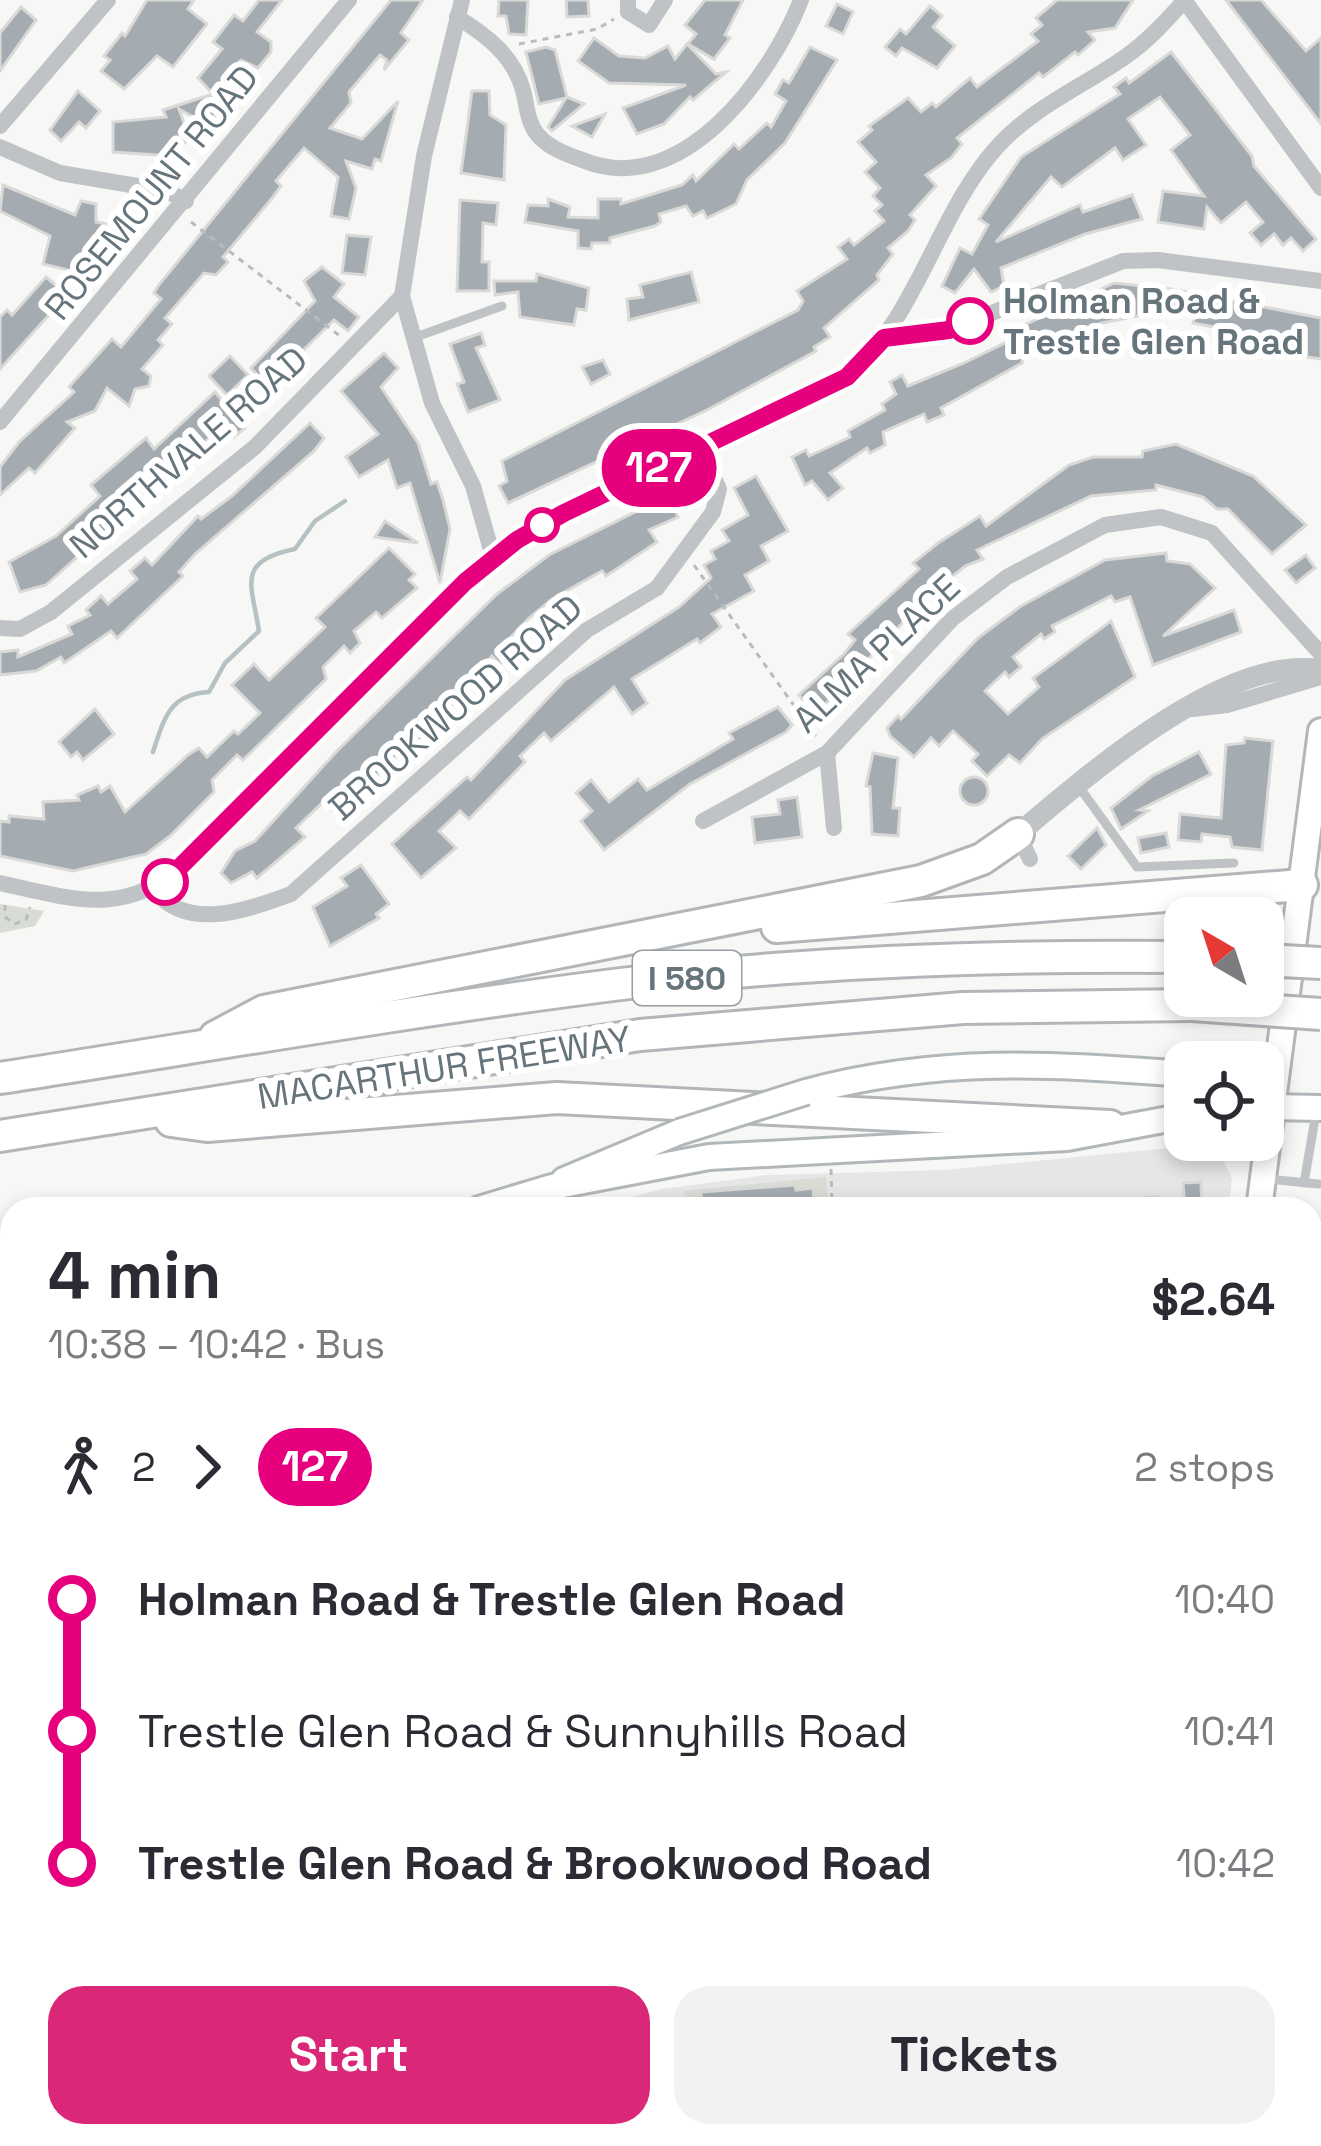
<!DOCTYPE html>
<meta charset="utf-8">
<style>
:root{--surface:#fff;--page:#f2f2f3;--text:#2b2b33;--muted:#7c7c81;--accent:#db2777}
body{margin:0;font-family:"Space Grotesk",sans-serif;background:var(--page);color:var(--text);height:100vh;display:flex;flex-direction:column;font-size:45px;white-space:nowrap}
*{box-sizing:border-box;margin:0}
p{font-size:39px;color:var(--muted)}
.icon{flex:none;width:66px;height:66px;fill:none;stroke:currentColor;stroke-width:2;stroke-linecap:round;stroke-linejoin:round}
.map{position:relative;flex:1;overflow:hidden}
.sheet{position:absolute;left:0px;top:1197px;width:1323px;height:951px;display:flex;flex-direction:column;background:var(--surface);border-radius:36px 36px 0 0;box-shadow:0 6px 18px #0003}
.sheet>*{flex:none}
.badge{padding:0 24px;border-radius:39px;font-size:42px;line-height:78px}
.needle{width:78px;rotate:321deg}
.buttons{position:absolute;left:1164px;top:897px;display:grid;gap:24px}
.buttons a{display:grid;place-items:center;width:120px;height:120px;border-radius:24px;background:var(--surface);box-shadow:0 6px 18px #0003;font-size:60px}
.map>.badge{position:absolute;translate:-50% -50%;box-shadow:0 0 0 6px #fff}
.legs{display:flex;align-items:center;gap:18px;height:132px;padding:0 48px;font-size:39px}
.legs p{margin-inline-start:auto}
.overview{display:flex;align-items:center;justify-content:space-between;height:204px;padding:0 48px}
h1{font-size:66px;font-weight:700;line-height:90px}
.primary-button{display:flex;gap:24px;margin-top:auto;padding:24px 48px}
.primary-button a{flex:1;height:138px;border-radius:36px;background:var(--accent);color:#fff;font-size:48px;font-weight:700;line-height:138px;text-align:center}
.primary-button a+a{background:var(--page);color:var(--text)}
ul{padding:0 48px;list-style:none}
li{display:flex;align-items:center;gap:42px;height:132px;font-size:45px}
li i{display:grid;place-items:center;width:18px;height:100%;margin:0 15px;background:currentColor}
li i::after{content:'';width:30px;height:30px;margin:-15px;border:9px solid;border-radius:50%;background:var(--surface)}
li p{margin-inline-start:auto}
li:first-child i{background:linear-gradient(#0000 50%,currentColor 0)}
li:last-child i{background:linear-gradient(currentColor 50%,#0000 0)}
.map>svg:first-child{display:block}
.built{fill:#e5e6e5}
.green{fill:#d8dcd5}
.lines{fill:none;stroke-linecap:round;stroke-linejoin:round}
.stream{stroke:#b6c1c4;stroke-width:4.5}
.building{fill:#a5acb1;stroke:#d9d9d7;stroke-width:3}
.secondary-casing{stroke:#b2b7ba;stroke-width:30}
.motorway-casing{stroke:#b3b6b9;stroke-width:36}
.path{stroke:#b9bcbe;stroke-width:3;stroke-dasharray:6 6;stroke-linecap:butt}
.service{stroke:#bfc3c6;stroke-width:9}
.minor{stroke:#bfc3c6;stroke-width:16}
.tertiary{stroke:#bfc3c6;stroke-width:21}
.secondary{stroke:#fff;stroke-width:24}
.motorway{stroke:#fff;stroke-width:30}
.secondary-bridge-casing{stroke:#b2b7ba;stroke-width:30;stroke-linecap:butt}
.motorway-bridge-casing{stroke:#b3b6b9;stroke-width:36;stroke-linecap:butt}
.secondary-bridge{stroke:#fff;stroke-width:24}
.motorway-bridge{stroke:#fff;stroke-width:30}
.line-1-casing{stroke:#fff;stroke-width:27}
.line-1{stroke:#e6007e;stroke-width:18}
.stop-1-dot{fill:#fff;stroke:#e6007e;stroke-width:6}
.labels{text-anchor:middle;stroke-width:12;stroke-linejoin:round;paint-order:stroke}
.shield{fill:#fff;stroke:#949ea3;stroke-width:3}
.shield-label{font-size:33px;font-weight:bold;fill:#66747c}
.street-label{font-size:36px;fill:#66747c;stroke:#fff}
.stop-label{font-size:36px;font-weight:bold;fill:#66747c;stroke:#fff;text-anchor:start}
</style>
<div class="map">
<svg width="1321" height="2146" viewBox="0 0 1321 2146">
<rect width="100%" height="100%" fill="#f7f7f5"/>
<!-- built -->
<path class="built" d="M1189,1146L1223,1159L1232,1179L1228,1209H584L662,1189L767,1175L945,1170Z"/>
<!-- green -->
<g class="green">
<path d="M0,904L44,911L35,926L0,933Z"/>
<path d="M826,1177L829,1209H686L684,1191Z"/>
<path d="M1160,1195L1162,1209H960Z"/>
</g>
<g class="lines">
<!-- stream -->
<path class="stream" d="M153,752C164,719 169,694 209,692L225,663L259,631C252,585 235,561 295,549L315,521L345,501"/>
</g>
<!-- building -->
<g class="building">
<path d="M147,0H194L188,9L207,24L173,67L157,56L124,89L101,71L110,60L104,56L122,33L125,36Z"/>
<path d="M259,0H282L257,32L271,42V52L258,68L241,60L225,78L205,106L217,113L209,126L179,109L190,140L158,155L113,152V122L166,117L163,110L213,94L198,78L222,49L213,42L234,15L243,21Z"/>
<path d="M391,0H423L401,33L409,40L384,70L387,60L380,55L349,92L351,103L330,128L362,139L398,101L381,161L375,159L372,169L346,161L356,188L349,219L331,216L338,177L304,148L276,181L281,186L273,197L223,257L228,262L216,275L204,273L165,318L172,324L158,340L163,345L142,369L151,376L149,386L135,389L129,406L107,388L95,411L67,422L75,428L35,473L29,468L0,495V467L19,442L74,392L69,387L112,339L121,347L161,299L154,293L158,286Z"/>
<path d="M499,0H528L526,35L509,34L506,16H498Z"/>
<path d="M566,0H588L589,16L567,17Z"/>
<path d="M705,0H743L725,35L730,38L714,59L688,44L696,34L685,25Z"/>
<path d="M1057,0H1133L1115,28L1088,32L1095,40L1078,55L1075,52L1043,77L1039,73L957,138L962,144L951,158L926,175L936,186L910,215L915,220L908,231L888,248L893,254L877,275L879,280L824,328L830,337L814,347L816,351L707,410L508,503L499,486L507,481L502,461L798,310L803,301L797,291L847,259L838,247L849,239L854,245L884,221L875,211L882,205L873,196L880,188L865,172L876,162L858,142L872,130L869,126L908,98L921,112L932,103L936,107L970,78L977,87L1038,41L1031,34L1042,25L1036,18Z"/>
<path d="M1226,0H1261L1306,51L1321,38V124Z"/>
<path d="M837,4L853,12L843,34L826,26Z"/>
<path d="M930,6L942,16L933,27L955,46L937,68L902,48L896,56L885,47L900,29L906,34Z"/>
<path d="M21,7L36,20L0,71V33Z"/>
<path d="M594,38L619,56L645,58L668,46L675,59L687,44L716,74L726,72L693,100L690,97L664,124L637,134L623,108L686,85L609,83L578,61Z"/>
<path d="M546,47L555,50L567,97L584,104L552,131L548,127L566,98L539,104L526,52Z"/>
<path d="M810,47L837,60L785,143L747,180L736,204L707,218L703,211L693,216L686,206L659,214L661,222L655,226L610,238V243H592L591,249L578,248V231L525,222L528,205L548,206V199L570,207L568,217L598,218V199H621V204L682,185L693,175L696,181L734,144L739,149L767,123L771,127L786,101L775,94L783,80L789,83Z"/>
<path d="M1171,52L1252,156L1254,166L1316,239L1303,251L1291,238L1283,245L1274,234L1261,245L1250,233L1263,222L1246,202L1221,223L1207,207L1204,229L1158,222L1163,191L1204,196L1171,150L1190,135L1160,97L1128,119L1146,145L1123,160L1115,148L1062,187L1051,177L996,242L1080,205L1083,212L1132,195L1142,219L1085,234L1001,268L1004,286L991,292L974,269L955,293L942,286L960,248L972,254L988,225L979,219L1021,157L1120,94L1114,87L1126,78L1129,83Z"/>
<path d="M78,91L100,111L86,128L79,122L61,141L50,130Z"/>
<path d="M472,91H489L490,115L506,125L504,180L461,173Z"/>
<path d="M605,114L592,137L572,126Z"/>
<path d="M3,185L75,215L81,201L96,204V222L106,224L96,263L83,261L80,273L43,264L50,236L0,211Z"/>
<path d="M460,200L498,203L496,225L483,223L482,262H489V291H457Z"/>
<path d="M347,235L371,237L365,275L342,273Z"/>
<path d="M322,267L344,284L334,297L359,317L348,331L334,320L267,386L251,368L315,301L304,281Z"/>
<path d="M691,272L699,302L629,320L627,299L643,297L640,285Z"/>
<path d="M537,274L589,288L586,310L577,309L574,325L520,317L518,292L495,295L494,281H536Z"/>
<path d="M46,277L67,295L0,369V317L7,310L12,315Z"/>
<path d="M1114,283L1171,289L1321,318V359L1287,354L1290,341L1193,323L1195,315L1147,314L1102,323L1022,354V363L941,408L944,415L927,422L924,414L883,432L885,445L870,453L867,448L830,473L843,488L828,500L812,481L805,485L792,457L806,450L809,456L850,437L848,431L885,410L882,404L896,394L890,382L902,375L908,386L964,363L1019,336L1016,329Z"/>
<path d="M481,333L485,345L476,348L500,400L468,412L457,384L464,382L450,344Z"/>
<path d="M384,353L398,368L381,387L418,443L431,484L437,482L443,500L450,529L440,583L410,483L397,488L388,460L359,477L346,457L378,434L341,391Z"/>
<path d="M230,356L248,375L227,395L209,376Z"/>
<path d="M603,360L610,374L591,384L582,367Z"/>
<path d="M215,392L245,428L234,437L224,425L46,585L20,592L9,562L56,536L100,496L91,485L146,438L154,449Z"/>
<path d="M310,423L324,438L314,451L195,554L179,572L183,576L117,638L111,631L64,663L61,657L36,671L0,675V652L18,650V657L72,634L68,626L90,615L86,610L101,596L108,604L137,579L130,571L145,558L152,565L198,516L201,519L232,496Z"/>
<path d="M1176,444L1253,476L1306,525L1272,554L1228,509H1217L1203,497L1156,485V490L1091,496L977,550L983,559L965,566L927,597L815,715L799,695L844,654L855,640L848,634L919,569L913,563L938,543L980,516L986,526L1069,465L1093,457H1142L1143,451Z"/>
<path d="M756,476L788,531L761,546L769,561L745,575L754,591L712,614L721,627L700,643L697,639L632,679L647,703L632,714L614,687L551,741L544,733L520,756L525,762L469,819L460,811L439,831L456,848L421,878L392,844L467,777L471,780L565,680L679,607L711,578L704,565L715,559L711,551L729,541L722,530L748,515L734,488Z"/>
<path d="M685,487L691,500L674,508L678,517L649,530L657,542L606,576L602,571L552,599L529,618L506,642L514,650L500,664L492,656L450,707L445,702L419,728L427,735L409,754L402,751L337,814L322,803L296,828L305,837L257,878L252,872L231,883L221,873L235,851L255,841L337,751L497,594L549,555Z"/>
<path d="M385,521L418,543L375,537Z"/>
<path d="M389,548L415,574L409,580L417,588L382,618L376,612L354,631L360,643L350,653L344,646L323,667L326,679L243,760L237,755L212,780L214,792L170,836L146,854L73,871L0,856V821L9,822V816L44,819L43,802L79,800L77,795L98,786L101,792L110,786L125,812L188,755L199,748L207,757L234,731L238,734L260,713L232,685L254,664L269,680L325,627L316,618Z"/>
<path d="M1166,553L1167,561L1190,564L1215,588L1163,636L1234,610L1241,632L1153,665L1130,597L1115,602L1111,596L1052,626L1055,632L1044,639L1041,634L1013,657L1021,667L1009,677L1005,672L985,691L1008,714L1039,687L1033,678L1111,621L1135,677L1042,739L1020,763L1009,755L987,776L972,761L978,754L953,731L939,746L931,738L914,757L890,736L887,728L898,716L901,719L978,638L1021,606L1105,560Z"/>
<path d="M1306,555L1315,568L1296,583L1285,570Z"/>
<path d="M778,707L792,725L786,732L690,784L604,850L581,821L592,811L576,793L591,780L609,802L638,779L647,790L733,739L729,733Z"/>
<path d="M95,709L114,734L83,760L77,752L71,757L59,742Z"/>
<path d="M1245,738L1273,741L1262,850L1232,847L1230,837L1202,834L1201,842L1178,840L1180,814L1221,818L1226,745L1244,743Z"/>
<path d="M1199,752L1211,774L1139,810L1148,811L1121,829L1111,808L1152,776Z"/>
<path d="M873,753L898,758L893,808H900L898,836L872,834L870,787L866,786Z"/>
<circle cx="974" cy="791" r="14"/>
<path d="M797,797L802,837L755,843L752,817L780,814L778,800Z"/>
<path d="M1097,828L1106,845L1081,869L1068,856Z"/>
<path d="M1166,833L1169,847L1141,853L1138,838Z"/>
<path d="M361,865L389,904L376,914L379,918L330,946L313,907L347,886L341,878Z"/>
<path d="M1201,1182L1202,1209H1185L1183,1183Z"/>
<path d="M795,1185L796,1190L813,1188L814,1206L702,1209L701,1192Z"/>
</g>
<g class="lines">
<!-- secondary casing -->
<g class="secondary-casing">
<g id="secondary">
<path d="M806,1092C939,1056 1050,1064 1185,1074"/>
<path d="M1263,1107L1321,1108"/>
<path d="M564,1180L679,1132"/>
<path d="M479,1209L552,1187L709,1157L1067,1138L1185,1116"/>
<path d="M1259,1209L1321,731"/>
<path d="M0,1316H12"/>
<path d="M564,2146L572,2136"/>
</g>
</g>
<!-- motorway casing -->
<g class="motorway-casing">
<g id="motorway">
<path d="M777,927L1302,885"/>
<path d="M215,1037L264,1011L921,881L982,859L1018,834"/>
<path d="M0,1078C207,1046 414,1010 621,984C808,961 997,955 1185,957"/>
<path d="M171,1121L207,1126L557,1098L1110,1126"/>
<path d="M0,1136L640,1035L963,1008L1192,1005"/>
</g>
</g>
<!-- path -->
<g class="path">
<path d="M519,44L597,29L614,19"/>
<path d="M191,222L340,336"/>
<path d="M694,565L817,738"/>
<path d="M5,905V917L14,924L26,920L30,907"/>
<path d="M831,1169L832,1209"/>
</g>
<!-- service -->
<g class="service">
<path d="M413,338L502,306"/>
<path d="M1077,784L1137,867L1234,863"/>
<path d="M1268,1179L1318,1184"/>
<path d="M1304,1183L1316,1113"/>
<path d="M1311,1226L1321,1224"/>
</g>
<!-- minor -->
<g class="minor">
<path d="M462,0L424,156L402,296L432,403L473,486L493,557"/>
<path d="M628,0V12L649,25L665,0"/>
<path d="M1184,0L1321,188"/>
<path d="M457,17C486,35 513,55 523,90C527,105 527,121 537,134C548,148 568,155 585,161C682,199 771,77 801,0"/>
<path d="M0,126L108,0"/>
<path d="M0,147L60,173L167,191L186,201"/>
<path d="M884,338L949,330L1123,261L1158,260L1321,281"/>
<path d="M0,422L349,0"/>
<path d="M0,628L20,629L51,612L255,447L402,296"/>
<path d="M1193,709L1227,705L1321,677"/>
<path d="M827,753L834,828"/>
<path d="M703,821L827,753L952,619L1007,577L1105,525L1161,517L1212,533L1321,654"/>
<path d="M1018,834L1030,859"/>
<path d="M0,883C78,900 120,917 187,865L493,557L564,513L847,377C919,315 936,215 997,147C1033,107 1082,87 1125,57C1148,41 1167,20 1185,0"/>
<path d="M154,890C188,933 249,909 291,894L587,630L657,588L713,512L719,489L700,448"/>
<path d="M1311,1359L1321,1360"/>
<path d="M0,1412L12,1452"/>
<path d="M1311,1586L1321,1585"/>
<path d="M0,1636L12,1633"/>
<path d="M1311,1836L1321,1833"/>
<path d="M0,1916L12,1912"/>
<path d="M1311,2118L1321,2116"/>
<path d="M150,2136L154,2146"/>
<path d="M644,2136L650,2146"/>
<path d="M822,2136L829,2146"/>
<path d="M956,2146L959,2136"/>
<path d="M1267,2146L1278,2136"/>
</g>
<!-- tertiary -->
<path class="tertiary" d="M1018,834C1087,776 1226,653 1321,670"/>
<!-- secondary -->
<use href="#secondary" class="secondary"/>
<!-- motorway -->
<use href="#motorway" class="motorway"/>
<!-- secondary-bridge casing -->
<g class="secondary-bridge-casing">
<path id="secondary-bridge" d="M679,1132L806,1092"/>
</g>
<!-- motorway-bridge casing -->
<g class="motorway-bridge-casing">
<g id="motorway-bridge">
<path d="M1263,960L1321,963"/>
<path d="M1192,1005L1321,1014"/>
</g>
</g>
<!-- secondary-bridge -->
<use href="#secondary-bridge" class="secondary-bridge"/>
<!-- motorway-bridge -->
<use href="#motorway-bridge" class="motorway-bridge"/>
</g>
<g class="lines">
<!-- line-1 casing -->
<g class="line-1-casing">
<path id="line-1" d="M165,882L465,582L517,540L564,513L847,377L884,338L949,330L970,321"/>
</g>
<!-- line-1 -->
<use href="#line-1" class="line-1"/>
</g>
<!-- markers -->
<g class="stop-1-dot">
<circle cx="970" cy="321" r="21"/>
<circle cx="542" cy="525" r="15"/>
<circle cx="165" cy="882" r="21"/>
</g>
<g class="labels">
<!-- shield labels -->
<rect class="shield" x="633" y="951" width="108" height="54" rx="9"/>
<g class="shield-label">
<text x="687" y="990">I 580</text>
</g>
<!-- street labels -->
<g class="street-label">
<text transform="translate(151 192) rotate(-51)" y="13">ROSEMOUNT ROAD</text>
<text transform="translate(188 452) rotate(-41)" y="13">NORTHVALE ROAD</text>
<text transform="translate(876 653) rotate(-43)" y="13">ALMA PLACE</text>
<text transform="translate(455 707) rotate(-41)" y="13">BROOKWOOD ROAD</text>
<text transform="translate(444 1067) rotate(-9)" y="13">MACARTHUR FREEWAY</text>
</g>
<!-- stop labels -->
<g class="stop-label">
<text x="1003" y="313">Holman Road &amp;<tspan x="1003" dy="41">Trestle Glen Road</tspan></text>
</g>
</g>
</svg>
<div class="buttons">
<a><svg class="needle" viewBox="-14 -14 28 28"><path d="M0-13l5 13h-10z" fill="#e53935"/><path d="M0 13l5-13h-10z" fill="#7c7c81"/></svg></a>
<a><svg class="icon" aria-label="locate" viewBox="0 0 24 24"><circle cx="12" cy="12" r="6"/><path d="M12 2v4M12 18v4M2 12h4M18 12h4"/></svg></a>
</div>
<b class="badge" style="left:659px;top:468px;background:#e6007e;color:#fff">127</b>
<section class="sheet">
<div class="overview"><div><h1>4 min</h1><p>10:38 – 10:42 · Bus</p></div><b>$2.64</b></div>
<div class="legs"><svg class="icon" aria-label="walk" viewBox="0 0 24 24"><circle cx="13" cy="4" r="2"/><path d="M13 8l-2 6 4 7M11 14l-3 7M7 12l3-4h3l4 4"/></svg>2<svg class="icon" aria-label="forward" viewBox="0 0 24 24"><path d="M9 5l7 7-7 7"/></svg><b class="badge" style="background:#e6007e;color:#fff">127</b><p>2 stops</p></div>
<ul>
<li><i style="color:#e6007e"></i><b>Holman Road &amp; Trestle Glen Road</b><p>10:40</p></li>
<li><i style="color:#e6007e"></i><span>Trestle Glen Road &amp; Sunnyhills Road</span><p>10:41</p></li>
<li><i style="color:#e6007e"></i><b>Trestle Glen Road &amp; Brookwood Road</b><p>10:42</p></li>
</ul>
<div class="primary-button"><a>Start</a><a>Tickets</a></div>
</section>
</div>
